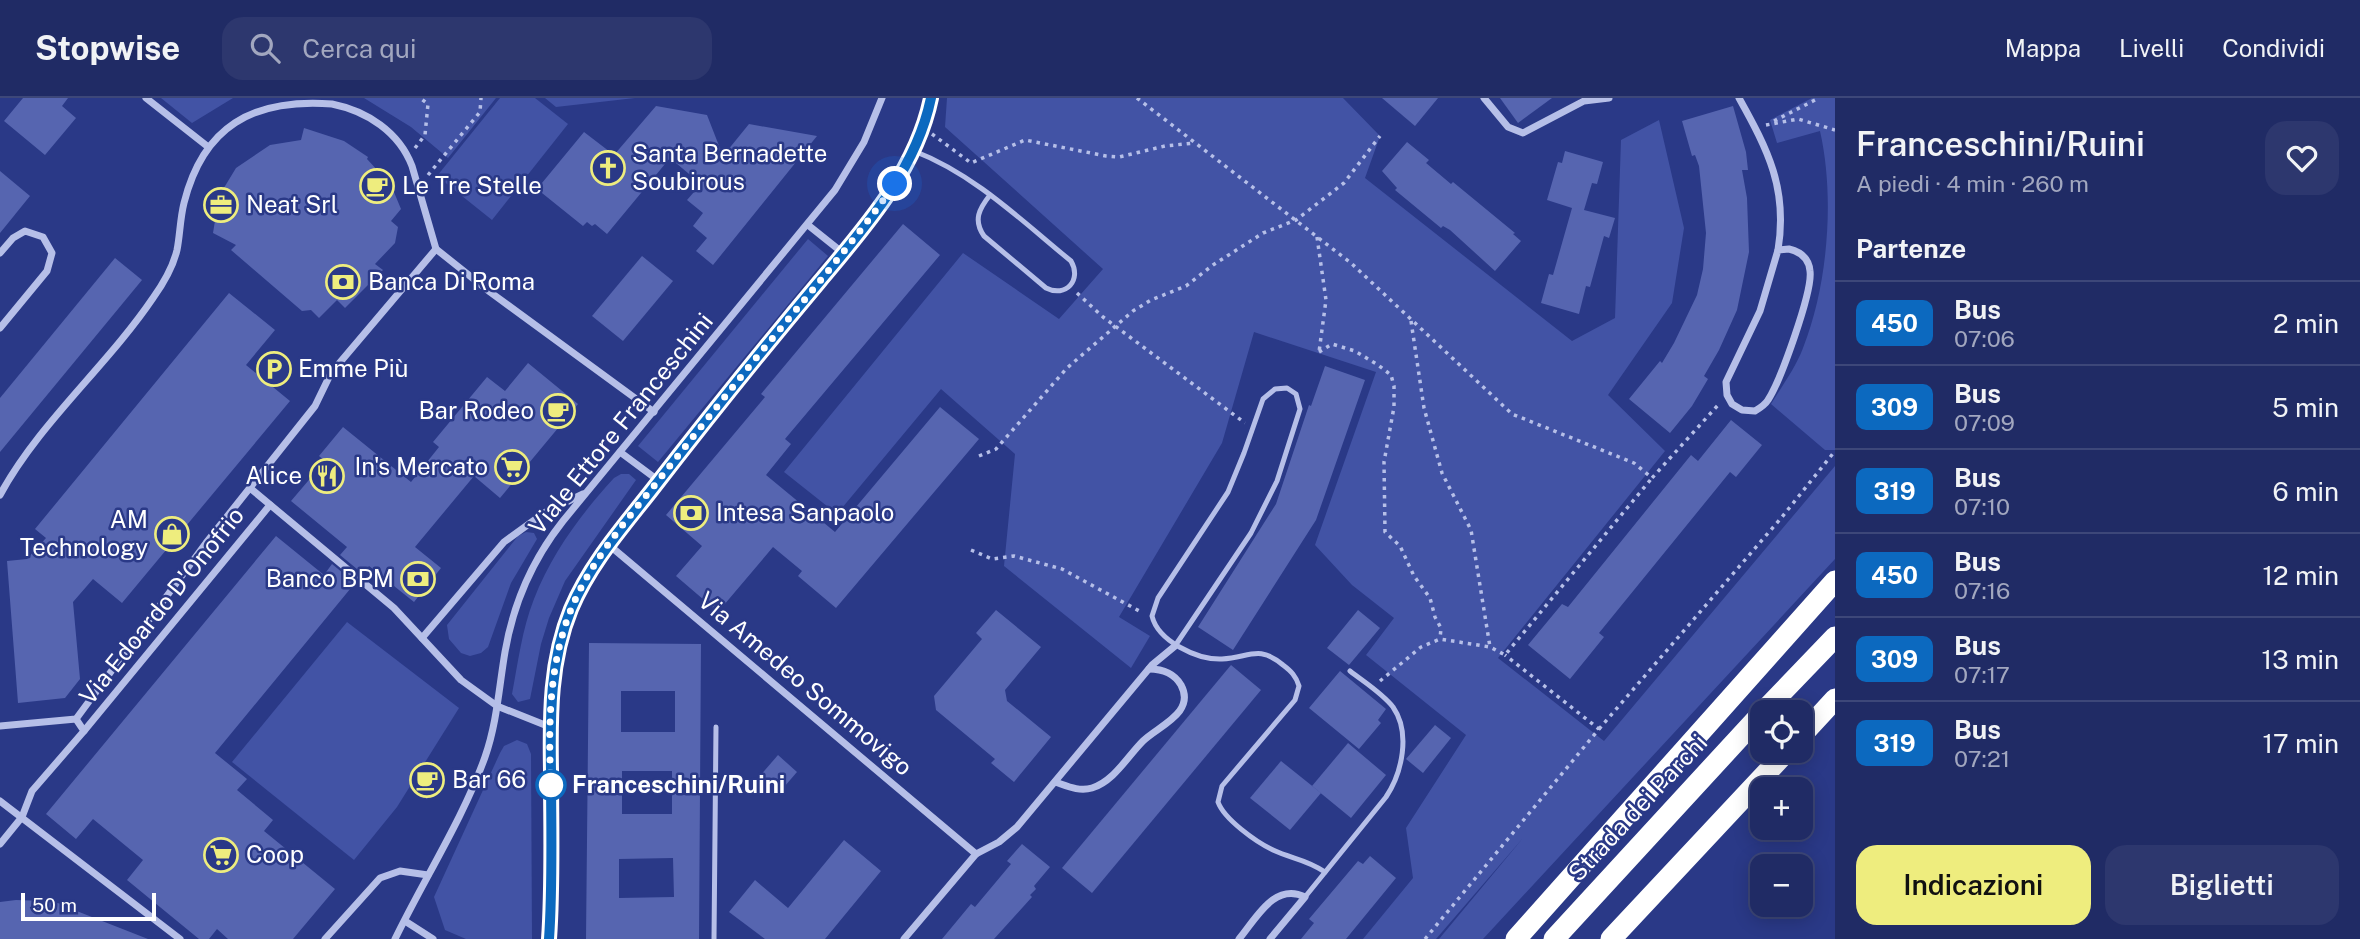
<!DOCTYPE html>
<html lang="it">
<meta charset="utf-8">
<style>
:root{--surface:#202b65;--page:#2d376e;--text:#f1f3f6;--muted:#a2a7bf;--line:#3d4779;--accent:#eeed7e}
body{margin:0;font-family:"Public Sans",sans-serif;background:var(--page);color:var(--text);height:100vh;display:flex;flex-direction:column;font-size:26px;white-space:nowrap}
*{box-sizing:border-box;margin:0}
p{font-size:23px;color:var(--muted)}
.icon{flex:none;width:38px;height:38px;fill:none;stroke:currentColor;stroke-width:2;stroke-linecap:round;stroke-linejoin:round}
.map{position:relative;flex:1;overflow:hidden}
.side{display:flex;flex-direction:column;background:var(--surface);width:525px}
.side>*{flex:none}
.badge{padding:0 14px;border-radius:10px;font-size:24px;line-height:46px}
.buttons{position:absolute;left:1750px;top:602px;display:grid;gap:14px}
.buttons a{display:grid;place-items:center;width:63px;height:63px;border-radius:14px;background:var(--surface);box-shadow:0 4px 18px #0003,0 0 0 2px var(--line);font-size:35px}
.scale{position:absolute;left:21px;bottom:18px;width:135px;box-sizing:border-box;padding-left:7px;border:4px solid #fff;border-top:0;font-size:19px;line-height:24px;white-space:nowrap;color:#fff;-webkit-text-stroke:5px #2a3987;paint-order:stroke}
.you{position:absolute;width:35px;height:35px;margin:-18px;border:5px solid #fff;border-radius:50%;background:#1a73e8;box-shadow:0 0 0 10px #1a73e833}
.map>.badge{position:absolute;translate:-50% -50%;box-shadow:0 0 0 4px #fff}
h2{padding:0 21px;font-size:26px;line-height:63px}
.round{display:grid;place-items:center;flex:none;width:74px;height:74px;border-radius:21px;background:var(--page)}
.headline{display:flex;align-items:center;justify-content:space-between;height:119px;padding:0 21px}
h1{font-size:33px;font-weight:600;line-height:52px}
.cta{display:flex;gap:14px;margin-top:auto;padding:14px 21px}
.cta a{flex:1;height:80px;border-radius:21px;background:var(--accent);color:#111;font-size:28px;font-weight:600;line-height:80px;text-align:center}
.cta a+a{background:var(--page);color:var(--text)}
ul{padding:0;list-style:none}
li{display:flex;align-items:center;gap:21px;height:84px;padding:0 21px;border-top:2px solid var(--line)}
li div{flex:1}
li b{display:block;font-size:26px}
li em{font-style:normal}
li .badge{min-width:77px;font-weight:700;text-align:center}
header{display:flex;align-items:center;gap:42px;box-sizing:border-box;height:98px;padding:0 35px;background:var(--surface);border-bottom:2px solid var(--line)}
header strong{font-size:33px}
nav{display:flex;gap:38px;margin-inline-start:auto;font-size:24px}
.search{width:490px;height:63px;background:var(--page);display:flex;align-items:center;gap:18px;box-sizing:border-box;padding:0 24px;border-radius:21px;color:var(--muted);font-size:26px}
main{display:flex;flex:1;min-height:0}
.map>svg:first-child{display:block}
.green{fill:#4253a5}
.building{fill:#5665b0;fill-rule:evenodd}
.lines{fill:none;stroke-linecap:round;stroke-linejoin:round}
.path{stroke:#b6bfe8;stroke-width:3.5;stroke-dasharray:3.5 5;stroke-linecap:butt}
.lane{stroke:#b6bfe8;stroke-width:5}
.street{stroke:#b6bfe8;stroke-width:7}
.highway{stroke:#fff;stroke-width:21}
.line-casing{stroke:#fff;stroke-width:16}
.line{stroke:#0c69bf;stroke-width:10}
.walk{stroke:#fff;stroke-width:7;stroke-dasharray:0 12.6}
.stop-dot{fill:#fff;stroke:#0c69bf;stroke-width:3.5}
.labels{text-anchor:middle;stroke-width:5;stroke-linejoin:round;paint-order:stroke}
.poi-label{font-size:24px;fill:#fff;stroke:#2a3987;text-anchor:start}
.street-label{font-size:24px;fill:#fff;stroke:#2a3987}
.stop-label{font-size:24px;font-weight:bold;fill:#fff;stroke:#2a3987;text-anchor:start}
</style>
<header>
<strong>Stopwise</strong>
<div class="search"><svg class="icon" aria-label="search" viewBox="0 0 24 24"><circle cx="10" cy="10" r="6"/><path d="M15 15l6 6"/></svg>Cerca qui</div>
<nav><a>Mappa</a><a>Livelli</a><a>Condividi</a></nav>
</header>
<main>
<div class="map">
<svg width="1835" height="841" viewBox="0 0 1835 841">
<rect width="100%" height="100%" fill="#2a3987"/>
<!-- green -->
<g class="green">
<path d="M161,0H233L192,25Z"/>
<path d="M364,0H496L448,60L411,29Z"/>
<path d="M500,0H535L568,26L492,122L437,78Z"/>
<path d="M545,0H635L556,9Z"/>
<path d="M947,0H1343L1380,38L1365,80L1572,243L1615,220L1621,42L1659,22L1684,130L1672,205L1608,297L1665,353L1498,560L1604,643L1835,368V461L1483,841H1439L1523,740L1436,841H1363L1413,780L1406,730L1466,637L1366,557L1394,520L1352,487L1315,447L1376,274L1254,234L1222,345L1119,519L1150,538L1131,570L1004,468L1015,356L941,291L837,416L784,374L963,155L1059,221L1103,171L945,29Z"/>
<path d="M1812,0H1835V352H1825L1771,306C1782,288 1796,269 1803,250C1828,187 1835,99 1820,33L1777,45L1770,22Z"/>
<path d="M808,141L828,158L658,364L638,348Z"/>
<path d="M621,376H629L636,382L565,483L549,520L541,546L530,601L518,604L512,596C518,565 522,531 534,501C552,455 581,416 614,380Z"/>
<path d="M526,434L534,435L537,441L511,485L488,549L481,555L470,558L461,555L449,541L447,527L518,438Z"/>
<path d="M347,524L459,610L397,709L354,762L232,664Z"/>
<path d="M517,642L527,646L531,656L532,841H466L445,832L434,799L500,655L504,648Z"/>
</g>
<!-- building -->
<g class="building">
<path d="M23,0H68L62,8L76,20L45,57L4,23Z"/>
<path d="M1382,0H1438L1415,28Z"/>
<path d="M1500,0H1552L1518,25Z"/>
<path d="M656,8L707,17L723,58L749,26L817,38L713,167L696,153L707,140L693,128L703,115L687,102L701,86L670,60L607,136L595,126L592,128L587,124L583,128L537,91L584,34L614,57Z"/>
<path d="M1733,8L1746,54L1748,72H1742L1747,100L1749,154L1737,212L1719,252L1704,278L1708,281L1692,308L1670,335L1629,301L1660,263L1662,265L1674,245L1697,197L1703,171L1706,135L1699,68L1695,57L1692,58L1682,23Z"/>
<path d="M304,30L344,43L368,59L367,61L391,87L401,111L391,123L398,129L395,145L375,166L383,172L345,210L337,202L319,220L311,212L302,213L231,152L236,147L213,135L219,98L236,70L270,47L301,42Z"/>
<path d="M1407,44L1429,62L1426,65L1451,86L1453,84L1515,135L1513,136L1521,143L1495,173L1450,132L1443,128L1441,130L1395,92L1397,90L1382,73Z"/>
<path d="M1565,53L1603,64L1597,86L1592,85L1584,112L1615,120L1609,140L1604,138L1590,189L1586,188L1579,216L1541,205L1549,176L1553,177L1572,110L1547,102L1558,64L1562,65Z"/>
<path d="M0,73L30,98L0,135Z"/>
<path d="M903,126L940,157L785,341L791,346L766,377L835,434L940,309L979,341L836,510L798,478L802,473L773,449L718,514L676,478L702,448L666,417L765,299L761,296Z"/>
<path d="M642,158L673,183L623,243L592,218Z"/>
<path d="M115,160L142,182L0,354V300Z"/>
<path d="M229,195L275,232L246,267L290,303L122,505L93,481L73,504L80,581L65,600L18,605L7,463L27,461L46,440L35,431Z"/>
<path d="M528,265L578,306L500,400L474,378L415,449L441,470L414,504L369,468L363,476L340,457L347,449L291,403L325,363L319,358L343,329L411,384L439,349L433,344L487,279L505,293Z"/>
<path d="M1325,268L1365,282L1316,422L1233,552L1198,529L1276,406L1309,307L1311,308Z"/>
<path d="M1731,322L1762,347L1736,379L1730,374L1599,535L1604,539L1570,581L1528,547L1562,506L1568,509L1691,357L1698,363Z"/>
<path d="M276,438L324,477L332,466L355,485L215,655L247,681L237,692L273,722L264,733L335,791L293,841H228L217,831L209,841H199L127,782L143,762L93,721L76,741L46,716Z"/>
<path d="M996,512L1041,549L1005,592L1007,603L1051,639L1014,684L991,665L995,661L936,612L934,598L982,541L976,535Z"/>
<path d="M1358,512L1380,530L1349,567L1327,550Z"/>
<path d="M589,545L701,546L699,841H586ZM621,593H675V634H621ZM622,673H672V716H622ZM673,760L674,799L619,800V761Z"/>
<path d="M1231,567L1261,592L1092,795L1062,770Z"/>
<path d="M1340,573L1386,611L1378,622L1381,625L1359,651L1309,610Z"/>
<path d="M1435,627L1451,640L1423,675L1406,661Z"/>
<path d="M1348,645L1386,677L1351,720L1312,688Z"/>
<path d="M778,657L797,674L778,696L759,679Z"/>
<path d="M1281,663L1321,695L1290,732L1250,700Z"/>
<path d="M426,664L444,675L427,701L410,690Z"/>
<path d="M844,742L881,773L825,841H765L729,814L755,782L788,810Z"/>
<path d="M1022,746L1050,769L1034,788L1036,791L1030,797L1032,799L994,841H942L971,806L975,809L1011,766L1007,763Z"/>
<path d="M1370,758L1396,780L1346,841H1301L1314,825L1309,821L1358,763L1363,766Z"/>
<path d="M16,802L44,803L69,807V810L148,841H0V804Z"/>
</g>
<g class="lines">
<!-- path -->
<g class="path">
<path d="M1137,0L1351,165L1512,316L1634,365L1652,380L1719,306"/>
<path d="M1774,23L1819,0"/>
<path d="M1766,27L1798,21L1835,32"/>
<path d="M932,36L971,65L1025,42L1106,58L1119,59L1165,48L1194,45"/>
<path d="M415,50L425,37L428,6L420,0"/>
<path d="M428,77L480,14L481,0"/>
<path d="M1317,139L1326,202L1319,254"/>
<path d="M1077,195L1103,219L1245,325"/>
<path d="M1411,223L1424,310L1442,375L1471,432L1490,549"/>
<path d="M1319,254L1332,246L1355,253L1378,267L1391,277L1394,288V309L1384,364L1385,434L1400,448L1414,478L1430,500L1435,519L1441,530L1440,541"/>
<path d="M979,358L996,351L1067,270L1133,213L1151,202L1186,188L1213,167L1263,135L1296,122L1344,85L1380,38"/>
<path d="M971,452L992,461L1014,458L1062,471L1143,515"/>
<path d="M1380,583L1421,549L1440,541L1490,549L1505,557L1652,380"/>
<path d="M1599,631L1782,419L1835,353"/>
<path d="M1425,841L1599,631L1505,557"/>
</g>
<!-- lane -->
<g class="lane">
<path d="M914,53C974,76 1022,123 1071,163C1082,182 1066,200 1046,190L984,138C973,122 979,111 990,97"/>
<path d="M1175,548L1251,435L1277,383L1300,311L1296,296L1287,290L1275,291L1263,301L1244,355L1228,394L1158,500L1152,518C1158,543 1197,562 1222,561C1249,560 1258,546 1283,567C1291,573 1296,578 1299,588L1295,602L1222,688L1218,704C1224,721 1256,744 1273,752C1292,761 1306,761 1325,774"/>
<path d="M1305,799L1386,699C1402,675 1411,635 1393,609C1382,595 1364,584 1350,573"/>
<path d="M714,841L716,629"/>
</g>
<!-- street -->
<g class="street">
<path d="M146,0L207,48"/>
<path d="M1484,0L1508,29L1523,35L1584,3L1609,0"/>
<path d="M1739,0C1768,52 1788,91 1778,152"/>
<path d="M808,127L843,155"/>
<path d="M436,151L490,194L654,314"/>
<path d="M1789,151C1801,154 1809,160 1810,173C1813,193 1780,284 1768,302C1765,307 1760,310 1755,313L1742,312L1732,306L1727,297L1726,284L1760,213L1778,152Z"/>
<path d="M0,155L13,140L25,133L43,139L52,155L47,173L0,230"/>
<path d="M620,354L659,383"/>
<path d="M250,390L394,510L461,582L497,608L550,629"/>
<path d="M0,397C39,325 107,268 153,200C163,186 173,169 177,152C180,137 180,121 184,105C203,29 252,0 332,6C367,13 399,34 412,68L436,151L331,275L315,308L206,445L76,621L0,628"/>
<path d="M609,447L976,756L999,744L1017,729L1152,567L1175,548"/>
<path d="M422,540L504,444L544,415L583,396"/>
<path d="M84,633L270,407"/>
<path d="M1055,684C1067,688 1079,694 1092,690C1114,683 1127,659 1143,643C1158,628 1196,615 1181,587C1174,575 1162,571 1149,571"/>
<path d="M0,703L180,841"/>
<path d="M0,746L22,719L32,693L84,633L76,621"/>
<path d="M405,823L433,841"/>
<path d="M325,841L380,780L400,773L428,777"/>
<path d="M395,841C424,781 463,721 485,659C497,625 499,589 505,554C513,507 533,461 563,423L835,92L864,44L882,0"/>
<path d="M549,841C554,785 551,728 550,672C550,617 550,562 571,511C593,459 633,415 667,372C719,307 771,243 823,179C868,125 916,71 931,0"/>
<path d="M904,841L976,756"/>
<path d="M1239,841C1256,821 1274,784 1305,799L1270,841"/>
</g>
<!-- highway -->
<g class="highway">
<path d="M1763,614L1835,539"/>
<path d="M1801,638L1835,601"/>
<path d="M1516,841L1835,483"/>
<path d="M1554,841L1762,615"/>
<path d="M1611,841L1787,653"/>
</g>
</g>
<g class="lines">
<!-- line casing -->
<g class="line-casing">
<path id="line" d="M549,841C553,785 551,728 551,672C550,617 550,562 571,511C590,466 622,430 651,393C706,322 762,252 820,183C866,128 916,72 931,0"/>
</g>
<!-- line -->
<use href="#line" class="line"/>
<!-- walk -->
<path class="walk" d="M551,687C548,629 549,568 570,514C591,460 634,414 669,369C701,329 733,288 766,248C810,195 855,142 895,86"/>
</g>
<!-- icons -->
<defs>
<g id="church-ring" transform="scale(1.75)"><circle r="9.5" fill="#2a3987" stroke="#eeed7e" stroke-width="1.5"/><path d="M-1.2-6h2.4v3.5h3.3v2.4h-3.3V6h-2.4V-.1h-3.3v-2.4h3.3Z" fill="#eeed7e"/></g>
<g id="cafe-ring" transform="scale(1.75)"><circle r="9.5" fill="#2a3987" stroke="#eeed7e" stroke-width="1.5"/><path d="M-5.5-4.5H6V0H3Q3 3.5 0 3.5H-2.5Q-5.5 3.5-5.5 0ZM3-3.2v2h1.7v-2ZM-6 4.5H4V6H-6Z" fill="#eeed7e"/></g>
<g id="office-ring" transform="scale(1.75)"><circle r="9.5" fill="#2a3987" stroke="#eeed7e" stroke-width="1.5"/><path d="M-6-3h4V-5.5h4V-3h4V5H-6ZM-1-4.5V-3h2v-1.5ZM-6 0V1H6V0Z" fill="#eeed7e"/></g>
<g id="bank-ring" transform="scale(1.75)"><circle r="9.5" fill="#2a3987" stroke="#eeed7e" stroke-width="1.5"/><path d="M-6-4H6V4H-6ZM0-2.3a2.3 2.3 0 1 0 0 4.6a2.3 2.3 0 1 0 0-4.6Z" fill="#eeed7e"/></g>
<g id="parking-ring" transform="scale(1.75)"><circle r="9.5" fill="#2a3987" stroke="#eeed7e" stroke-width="1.5"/><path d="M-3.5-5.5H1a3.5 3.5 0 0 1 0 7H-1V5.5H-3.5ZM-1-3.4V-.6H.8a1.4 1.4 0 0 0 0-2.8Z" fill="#eeed7e"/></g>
<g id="supermarket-ring" transform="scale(1.75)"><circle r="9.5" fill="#2a3987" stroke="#eeed7e" stroke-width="1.5"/><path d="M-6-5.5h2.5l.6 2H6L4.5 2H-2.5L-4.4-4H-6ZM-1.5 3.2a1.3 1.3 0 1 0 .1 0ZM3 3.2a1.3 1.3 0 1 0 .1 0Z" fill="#eeed7e"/></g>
<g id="restaurant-ring" transform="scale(1.75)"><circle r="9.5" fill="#2a3987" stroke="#eeed7e" stroke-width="1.5"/><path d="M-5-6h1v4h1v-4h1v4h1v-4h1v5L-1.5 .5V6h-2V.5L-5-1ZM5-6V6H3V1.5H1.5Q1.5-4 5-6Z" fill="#eeed7e"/></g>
<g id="shop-ring" transform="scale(1.75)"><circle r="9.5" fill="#2a3987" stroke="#eeed7e" stroke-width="1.5"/><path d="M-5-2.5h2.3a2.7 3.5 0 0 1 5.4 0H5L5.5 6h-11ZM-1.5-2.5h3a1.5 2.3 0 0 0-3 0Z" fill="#eeed7e"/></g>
</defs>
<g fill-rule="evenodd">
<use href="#church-ring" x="608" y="70"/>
<use href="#cafe-ring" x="377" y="88"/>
<use href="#office-ring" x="221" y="107"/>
<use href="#bank-ring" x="343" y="184"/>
<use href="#parking-ring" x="274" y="271"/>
<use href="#cafe-ring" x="558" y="313"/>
<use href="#supermarket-ring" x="512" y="369"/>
<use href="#restaurant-ring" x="327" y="378"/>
<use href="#bank-ring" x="691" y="415"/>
<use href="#shop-ring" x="172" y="436"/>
<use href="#bank-ring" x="418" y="481"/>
<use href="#cafe-ring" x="427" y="682"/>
<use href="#supermarket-ring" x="221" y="757"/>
</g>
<!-- markers -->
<circle class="stop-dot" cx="551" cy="687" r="14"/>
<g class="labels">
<!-- poi labels -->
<g class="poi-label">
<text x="632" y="64">Santa Bernadette<tspan x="632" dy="28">Soubirous</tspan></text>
<text x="402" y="96">Le Tre Stelle</text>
<text x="246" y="115">Neat Srl</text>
<text x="368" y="192">Banca Di Roma</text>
<text x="298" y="279">Emme Più</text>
<text x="534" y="321" text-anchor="end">Bar Rodeo</text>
<text x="488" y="377" text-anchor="end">In's Mercato</text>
<text x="302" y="386" text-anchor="end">Alice</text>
<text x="716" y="423">Intesa Sanpaolo</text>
<text x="148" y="430" text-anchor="end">AM<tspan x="148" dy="28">Technology</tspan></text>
<text x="394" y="489" text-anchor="end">Banco BPM</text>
<text x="452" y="690">Bar 66</text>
<text x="246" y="765">Coop</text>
</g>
<!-- street labels -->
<g class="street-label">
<text transform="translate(621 326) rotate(-51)" y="8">Viale Ettore Franceschini</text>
<text transform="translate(162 508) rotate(-51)" y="8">Via Edoardo D'Onofrio</text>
<text transform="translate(805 586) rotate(40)" y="8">Via Amedeo Sommovigo</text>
<text transform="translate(1638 710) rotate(-47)" y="8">Strada dei Parchi</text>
</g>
<!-- stop labels -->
<g class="stop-label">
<text x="572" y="695">Franceschini/Ruini</text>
</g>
</g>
</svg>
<div class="buttons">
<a><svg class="icon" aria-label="locate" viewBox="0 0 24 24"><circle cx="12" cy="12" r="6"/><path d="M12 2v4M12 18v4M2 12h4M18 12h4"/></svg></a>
<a>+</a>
<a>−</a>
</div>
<div class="scale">50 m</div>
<div class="you" style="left:895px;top:86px"></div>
</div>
<section class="side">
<div class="headline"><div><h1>Franceschini/Ruini</h1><p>A piedi · 4 min · 260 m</p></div><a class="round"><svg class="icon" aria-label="heart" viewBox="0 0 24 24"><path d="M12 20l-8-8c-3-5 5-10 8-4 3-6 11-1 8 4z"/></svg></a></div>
<h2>Partenze</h2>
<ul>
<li><span class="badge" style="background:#0c69bf;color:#fff">450</span><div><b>Bus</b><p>07:06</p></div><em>2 min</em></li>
<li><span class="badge" style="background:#0c69bf;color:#fff">309</span><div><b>Bus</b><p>07:09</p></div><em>5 min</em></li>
<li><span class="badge" style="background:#0c69bf;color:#fff">319</span><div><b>Bus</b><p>07:10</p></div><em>6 min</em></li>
<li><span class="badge" style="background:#0c69bf;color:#fff">450</span><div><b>Bus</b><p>07:16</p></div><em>12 min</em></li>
<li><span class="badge" style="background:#0c69bf;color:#fff">309</span><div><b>Bus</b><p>07:17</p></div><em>13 min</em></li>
<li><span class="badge" style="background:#0c69bf;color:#fff">319</span><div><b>Bus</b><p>07:21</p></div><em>17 min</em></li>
</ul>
<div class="cta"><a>Indicazioni</a><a>Biglietti</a></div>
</section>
</main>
